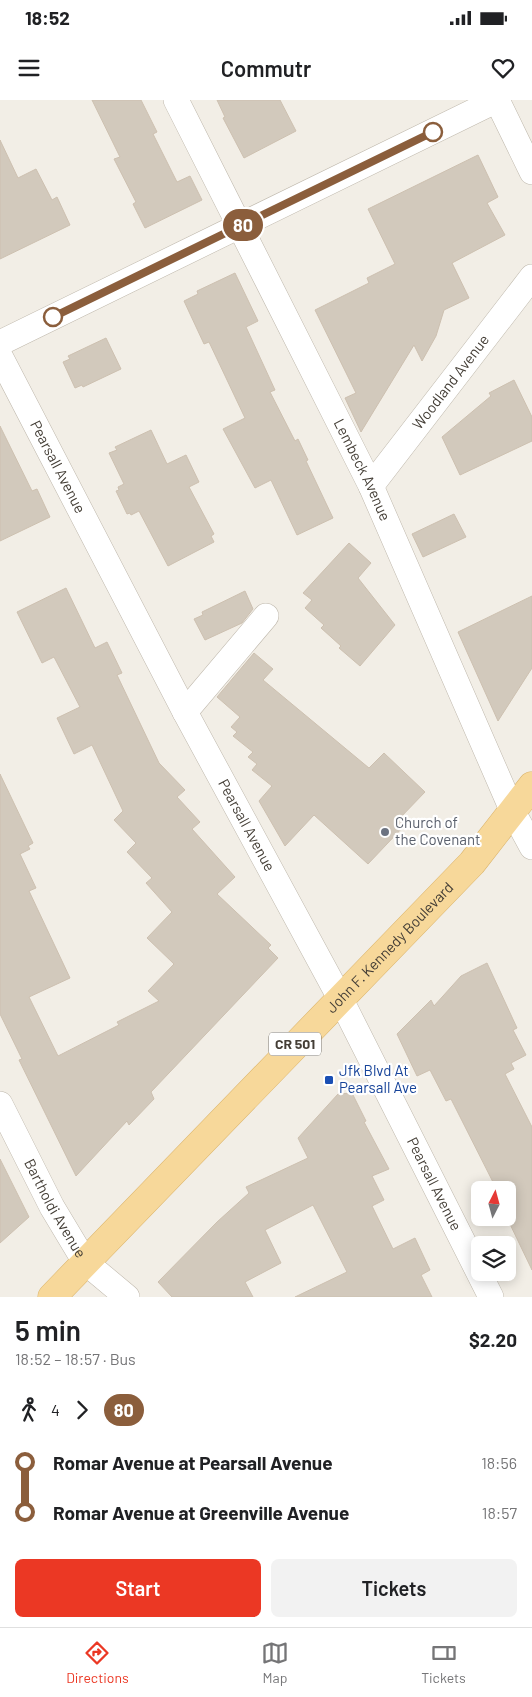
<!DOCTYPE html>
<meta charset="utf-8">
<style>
:root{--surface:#fff;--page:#f2f2f2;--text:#202124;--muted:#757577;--line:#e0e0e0;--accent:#eb3824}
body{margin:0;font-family:Barlow,sans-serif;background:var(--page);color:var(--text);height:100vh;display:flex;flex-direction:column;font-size:19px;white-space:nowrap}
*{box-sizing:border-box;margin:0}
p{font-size:16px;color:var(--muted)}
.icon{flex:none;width:28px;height:28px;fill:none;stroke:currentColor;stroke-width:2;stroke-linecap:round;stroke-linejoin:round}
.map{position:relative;height:1197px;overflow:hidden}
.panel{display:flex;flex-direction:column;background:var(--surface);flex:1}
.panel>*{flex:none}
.badge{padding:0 10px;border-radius:16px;font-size:18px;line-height:32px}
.needle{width:32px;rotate:6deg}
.controls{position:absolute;left:471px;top:1081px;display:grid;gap:10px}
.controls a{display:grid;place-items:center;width:45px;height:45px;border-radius:8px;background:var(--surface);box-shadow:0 2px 12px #0003;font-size:25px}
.map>.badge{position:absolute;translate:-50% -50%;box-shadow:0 0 0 2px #fff}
.legs{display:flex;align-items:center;gap:8px;height:55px;padding:0 15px;font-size:16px}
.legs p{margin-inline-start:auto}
.overview{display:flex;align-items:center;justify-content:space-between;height:85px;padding:0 15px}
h1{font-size:28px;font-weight:600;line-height:38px}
.cta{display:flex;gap:10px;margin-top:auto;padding:10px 15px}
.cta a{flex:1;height:58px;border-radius:8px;background:var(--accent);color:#fff;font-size:20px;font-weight:600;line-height:58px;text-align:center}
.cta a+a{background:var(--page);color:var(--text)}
ul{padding:0 15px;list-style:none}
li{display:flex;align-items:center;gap:18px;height:50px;font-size:19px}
li i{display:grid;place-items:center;width:8px;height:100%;margin:0 6px;background:currentColor}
li i::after{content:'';width:12px;height:12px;margin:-6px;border:4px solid;border-radius:50%;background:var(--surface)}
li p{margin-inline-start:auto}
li:first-child i{background:linear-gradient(#0000 50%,currentColor 0)}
li:last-child i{background:linear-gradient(currentColor 50%,#0000 0)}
.status{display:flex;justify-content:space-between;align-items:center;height:35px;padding:0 25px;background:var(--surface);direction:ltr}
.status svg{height:14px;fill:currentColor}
header{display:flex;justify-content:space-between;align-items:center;height:65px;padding:0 15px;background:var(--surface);font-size:22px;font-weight:600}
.tab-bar{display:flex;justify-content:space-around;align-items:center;height:70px;border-top:1px solid var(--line);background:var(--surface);font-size:14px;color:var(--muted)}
.tab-bar a{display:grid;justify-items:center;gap:2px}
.tab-bar .active{color:var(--accent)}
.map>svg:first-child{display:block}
.building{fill:#d2c9bc;stroke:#cdc0b0}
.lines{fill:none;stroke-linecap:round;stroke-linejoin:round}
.street-casing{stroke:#bfb8ac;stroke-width:26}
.primary-casing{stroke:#dbb46b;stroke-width:29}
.street{stroke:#fff;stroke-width:25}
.primary{stroke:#f7d89a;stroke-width:28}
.line-1-casing{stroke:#fff;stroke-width:11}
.line-1{stroke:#8b5e3c;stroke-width:8}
.stop-1-dot{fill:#fff;stroke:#8b5e3c;stroke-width:2.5}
.worship-dot{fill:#6b7280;stroke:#fff;stroke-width:2}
.transit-dot{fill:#1a4fb4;stroke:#fff;stroke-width:2}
.labels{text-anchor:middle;stroke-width:4.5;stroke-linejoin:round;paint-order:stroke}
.shield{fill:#fff;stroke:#7c7872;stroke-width:1}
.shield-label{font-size:14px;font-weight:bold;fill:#443e36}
.street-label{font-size:15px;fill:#443e36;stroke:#fff}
.worship-label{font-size:15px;fill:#5b616d;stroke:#fff;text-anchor:start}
.transit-label{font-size:15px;fill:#164399;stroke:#fff;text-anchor:start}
</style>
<div class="status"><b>18:52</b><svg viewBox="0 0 49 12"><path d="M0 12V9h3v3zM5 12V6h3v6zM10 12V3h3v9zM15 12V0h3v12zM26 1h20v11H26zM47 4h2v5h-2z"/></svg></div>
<header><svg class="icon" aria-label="menu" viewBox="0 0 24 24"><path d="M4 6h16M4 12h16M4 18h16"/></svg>Commutr<svg class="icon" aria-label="heart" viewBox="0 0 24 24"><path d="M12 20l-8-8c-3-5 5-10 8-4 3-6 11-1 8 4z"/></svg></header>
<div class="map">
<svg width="532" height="1197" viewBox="0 0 532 1197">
<rect width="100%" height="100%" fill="#f2eee6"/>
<!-- building -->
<g class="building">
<path d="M92,0H141L157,32L153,34L177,82L190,76L202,100L145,128L133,104L136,102L114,59L120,57Z"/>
<path d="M217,0H280L296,31L244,58L223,18L225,17Z"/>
<path d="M0,40L18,78L36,69L52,100L57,97L70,125L0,159Z"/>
<path d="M478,55L498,97L487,103L505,135L452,163L469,198L444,210L436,236L422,261L414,245L361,332L345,298L356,293L315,210L369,183L367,178L395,164L368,109Z"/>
<path d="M235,173L258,221L246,227L275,290L270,292L295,341L298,339L308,360L306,361L333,418L297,435L271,380L255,388L223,329L245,318L209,242L204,244L184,201L198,194L197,191Z"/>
<path d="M106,238L121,269L83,287L82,285L75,288L63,262L70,259L68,256Z"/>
<path d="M514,280L532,317V341L460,375L442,337L491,296L489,293Z"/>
<path d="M0,326L32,391L37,389L50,417L0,441Z"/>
<path d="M151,330L167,364L186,355L199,382L189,387L214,434L211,436L214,442L168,466L139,411L131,415L130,413L127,414L116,391L119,390L118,387L124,384L109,353L117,350L115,347Z"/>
<path d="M454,414L466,437L423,457L412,434Z"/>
<path d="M349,443L371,463L358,478L395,525L360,566L339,548L341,546L321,528L324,525L305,508L312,500L303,493Z"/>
<path d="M66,488L95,548L107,542L122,573L117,575L159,663L185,690L177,697L200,722L192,729L235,777L217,794L271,845L268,848L278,858L151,992L154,999L129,1025L127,1021L76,1076L19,960L22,959L0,914V674L33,743L28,746L30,749L20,754L36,788L29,791L70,878L29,897L58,956L119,925L117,922L159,901L148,891L174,864L147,838L172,812L146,783L152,778L127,752L136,743L114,720L123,711L92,645L74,654L57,618L80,607L54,557L42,563L17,512Z"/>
<path d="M245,491L253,509L242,523L205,540L194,519L203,515L202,512Z"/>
<path d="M532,496V568L498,621L458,532Z"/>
<path d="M254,553L273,569L263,580L369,668L384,653L425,692L399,719L405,725L368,764L314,715L285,746L259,701L272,686L252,670L257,664L248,657L253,652L233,636L237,632L231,627L240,617L217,597Z"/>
<path d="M487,863L517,928L513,930L526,955L511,963L514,969L505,974L532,1027V1170L508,1120V1092L511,1090H497L451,999L446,1001L430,970L417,976L397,934L431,900L434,906L461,876Z"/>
<path d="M352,993L366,1021L364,1022L389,1069L372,1076L384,1100L372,1106L393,1149L415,1138L430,1170L421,1175L432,1197H295L347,1172L313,1105L265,1130L281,1163L245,1182L253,1197H172L158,1182L217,1122L249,1093L246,1087L308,1058L298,1038L338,994Z"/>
<path d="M0,1059L29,1117L0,1143Z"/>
</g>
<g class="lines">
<!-- street casing -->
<g class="street-casing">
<g id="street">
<path id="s1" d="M176,0L371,386L513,712L532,747"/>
<path d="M497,0L532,72"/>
<path d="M0,243L497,0"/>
<path id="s2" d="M0,256L185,612L340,898L491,1197"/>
<path id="s3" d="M371,386L532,177"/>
<path d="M185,612L266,516"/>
<path id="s4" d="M0,1004L52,1107L85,1162L127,1197"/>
</g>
</g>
<!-- primary casing -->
<g class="primary-casing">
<g id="primary">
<path id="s5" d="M52,1197L472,763L532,686"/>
</g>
</g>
<!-- street -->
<use href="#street" class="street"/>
<!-- primary -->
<use href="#primary" class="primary"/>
</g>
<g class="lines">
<!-- line-1 casing -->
<g class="line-1-casing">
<path id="line-1" d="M53,217L433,32"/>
</g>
<!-- line-1 -->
<use href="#line-1" class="line-1"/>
</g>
<!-- markers -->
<g class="stop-1-dot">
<circle cx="433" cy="32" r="9"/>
<circle cx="53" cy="217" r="9"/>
</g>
<circle class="worship-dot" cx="385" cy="732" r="5"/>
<rect class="transit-dot" x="324" y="975" width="10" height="10" rx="2.5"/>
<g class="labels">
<!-- shield labels -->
<rect class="shield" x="269" y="932.5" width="52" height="23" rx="4"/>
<g class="shield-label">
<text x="295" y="949">CR 501</text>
</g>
<!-- street labels -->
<g class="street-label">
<text dy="5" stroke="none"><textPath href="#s3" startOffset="131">Woodland Avenue</textPath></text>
<text dy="5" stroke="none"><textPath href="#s2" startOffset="125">Pearsall Avenue</textPath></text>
<text dy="5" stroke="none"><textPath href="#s1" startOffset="414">Lembeck Avenue</textPath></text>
<text dy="5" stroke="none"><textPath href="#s2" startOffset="530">Pearsall Avenue</textPath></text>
<text dy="5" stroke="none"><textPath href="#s5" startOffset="486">John F. Kennedy Boulevard</textPath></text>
<text dy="5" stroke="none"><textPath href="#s2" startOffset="935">Pearsall Avenue</textPath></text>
<text dy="5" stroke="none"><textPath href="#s4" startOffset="118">Bartholdi Avenue</textPath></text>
</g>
<!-- worship labels -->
<g class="worship-label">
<text x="395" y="728">Church of<tspan x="395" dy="17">the Covenant</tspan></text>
</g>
<!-- transit labels -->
<g class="transit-label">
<text x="339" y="976">Jfk Blvd At<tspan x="339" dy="17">Pearsall Ave</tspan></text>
</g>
</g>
</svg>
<div class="controls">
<a><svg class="needle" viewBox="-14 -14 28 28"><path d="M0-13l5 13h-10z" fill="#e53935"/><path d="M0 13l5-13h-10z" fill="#757577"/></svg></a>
<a><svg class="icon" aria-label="layers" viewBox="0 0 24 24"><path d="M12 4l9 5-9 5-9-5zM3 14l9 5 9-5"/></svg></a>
</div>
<b class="badge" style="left:243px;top:125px;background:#8b5e3c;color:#fff">80</b>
</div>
<section class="panel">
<div class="overview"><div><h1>5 min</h1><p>18:52 – 18:57 · Bus</p></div><b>$2.20</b></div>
<div class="legs"><svg class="icon" aria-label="walk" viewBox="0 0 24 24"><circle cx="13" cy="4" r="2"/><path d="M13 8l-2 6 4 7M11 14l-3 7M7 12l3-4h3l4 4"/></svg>4<svg class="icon" aria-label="forward" viewBox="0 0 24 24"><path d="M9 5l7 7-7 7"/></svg><b class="badge" style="background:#8b5e3c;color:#fff">80</b></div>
<ul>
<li><i style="color:#8b5e3c"></i><b>Romar Avenue at Pearsall Avenue</b><p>18:56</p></li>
<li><i style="color:#8b5e3c"></i><b>Romar Avenue at Greenville Avenue</b><p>18:57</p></li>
</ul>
<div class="cta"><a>Start</a><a>Tickets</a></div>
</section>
<nav class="tab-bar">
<a class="active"><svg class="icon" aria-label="directions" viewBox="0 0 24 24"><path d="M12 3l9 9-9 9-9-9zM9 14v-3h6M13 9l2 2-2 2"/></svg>Directions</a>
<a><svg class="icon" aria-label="map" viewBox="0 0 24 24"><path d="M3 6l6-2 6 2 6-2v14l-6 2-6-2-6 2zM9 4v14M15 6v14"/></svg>Map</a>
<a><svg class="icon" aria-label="tickets" viewBox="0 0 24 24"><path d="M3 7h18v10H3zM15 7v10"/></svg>Tickets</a>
</nav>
